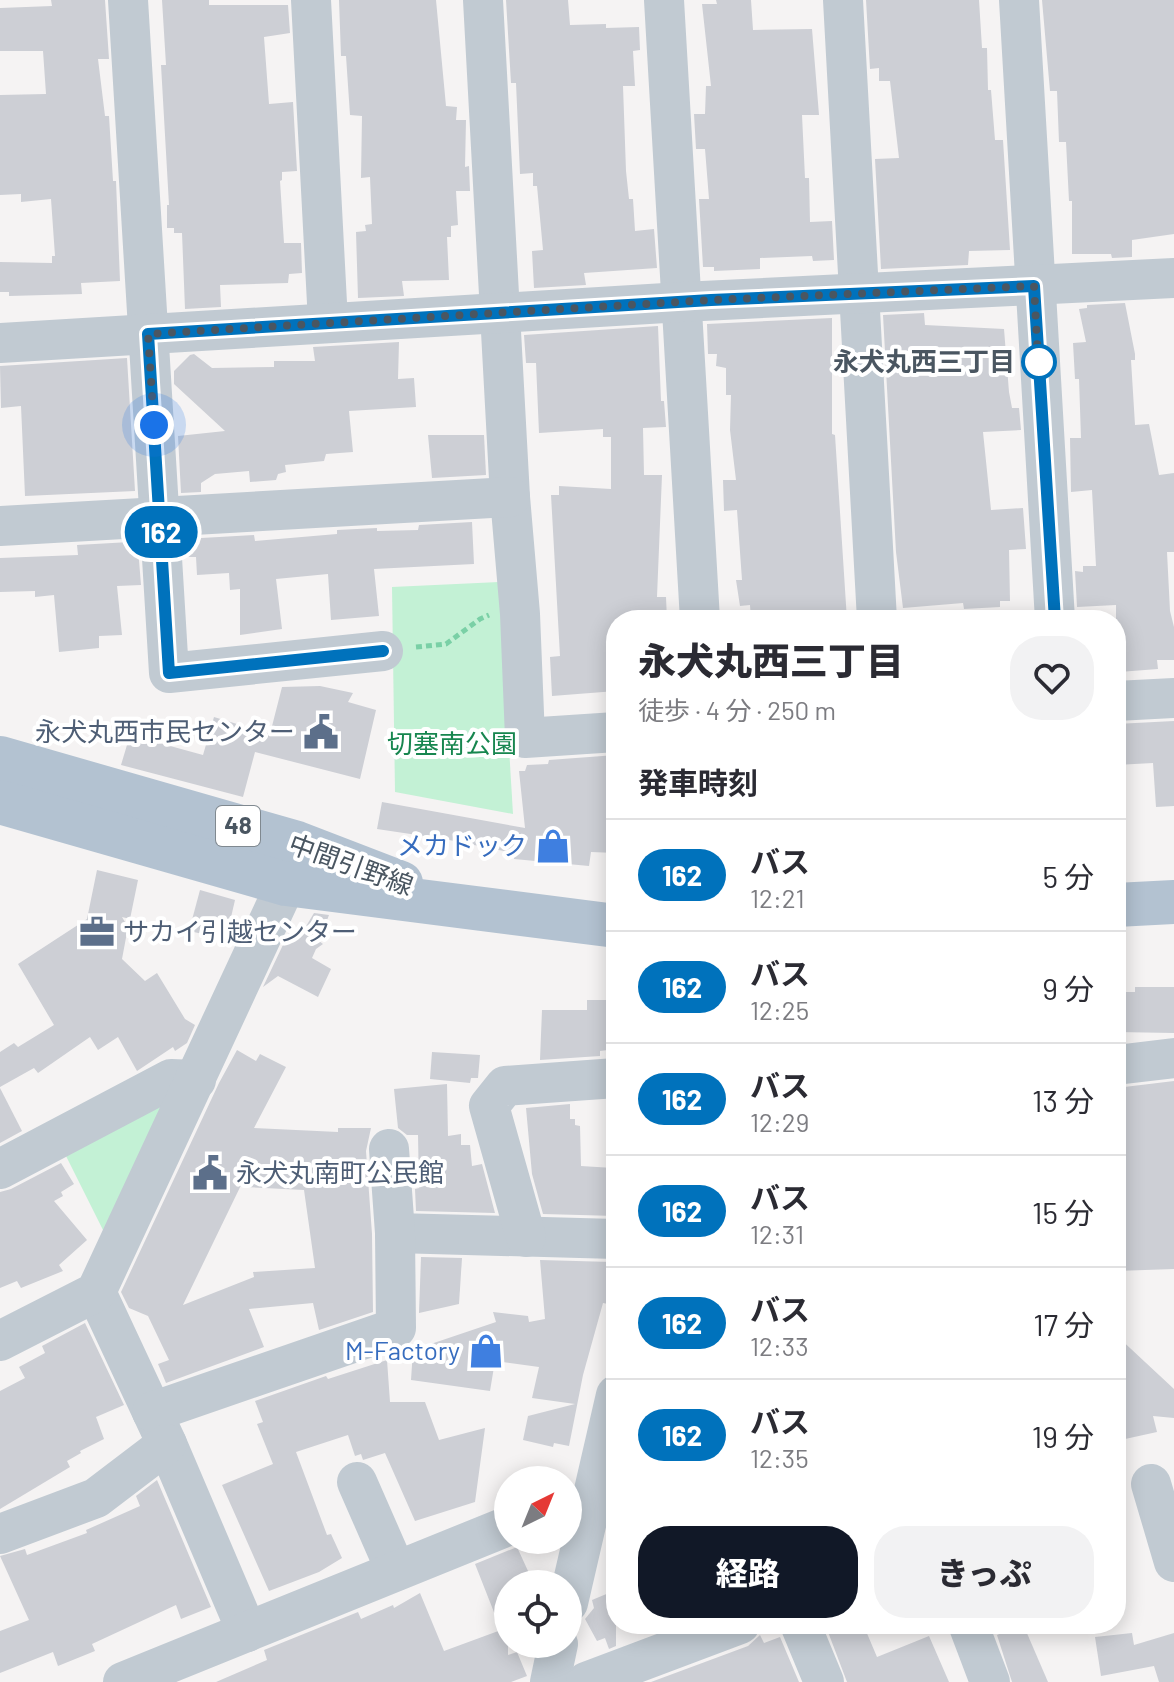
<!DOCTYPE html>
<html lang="ja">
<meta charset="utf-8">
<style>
:root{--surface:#fff;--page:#f2f2f3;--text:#2b2b33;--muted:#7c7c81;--line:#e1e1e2;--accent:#111827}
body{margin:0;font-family:Barlow,"Noto Sans JP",sans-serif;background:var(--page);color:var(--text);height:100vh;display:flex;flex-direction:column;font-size:30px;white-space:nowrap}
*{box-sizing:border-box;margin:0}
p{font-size:26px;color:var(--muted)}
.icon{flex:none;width:44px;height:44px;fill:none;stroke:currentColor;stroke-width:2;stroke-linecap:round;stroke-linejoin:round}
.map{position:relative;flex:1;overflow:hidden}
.details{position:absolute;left:606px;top:610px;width:520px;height:1024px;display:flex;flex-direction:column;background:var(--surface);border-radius:32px;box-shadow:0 4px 20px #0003}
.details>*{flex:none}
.badge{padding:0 16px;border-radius:26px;font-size:28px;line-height:52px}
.needle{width:52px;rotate:43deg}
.fabs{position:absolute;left:494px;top:1466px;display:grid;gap:16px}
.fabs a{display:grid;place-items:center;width:88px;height:88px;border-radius:50%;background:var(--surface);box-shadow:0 4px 20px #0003;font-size:40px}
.you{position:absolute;width:40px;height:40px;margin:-20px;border:6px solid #fff;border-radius:50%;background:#1a73e8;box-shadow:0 0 0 12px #1a73e833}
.map>.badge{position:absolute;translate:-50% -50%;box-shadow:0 0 0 4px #fff}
h2{padding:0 32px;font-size:30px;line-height:72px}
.round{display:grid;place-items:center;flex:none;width:84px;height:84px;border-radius:32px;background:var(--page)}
.overview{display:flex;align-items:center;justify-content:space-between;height:136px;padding:0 32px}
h1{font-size:38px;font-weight:800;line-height:60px}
.primary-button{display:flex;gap:16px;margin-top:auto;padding:16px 32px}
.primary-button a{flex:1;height:92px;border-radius:32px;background:var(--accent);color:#fff;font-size:32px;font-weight:800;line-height:92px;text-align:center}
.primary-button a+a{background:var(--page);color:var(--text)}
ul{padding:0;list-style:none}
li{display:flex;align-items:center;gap:24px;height:112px;padding:0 32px;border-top:2px solid var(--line)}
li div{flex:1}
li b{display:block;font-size:30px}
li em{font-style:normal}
li .badge{min-width:88px;font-weight:700;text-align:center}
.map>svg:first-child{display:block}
.green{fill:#c3f1d5}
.building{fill:#cdcfd5;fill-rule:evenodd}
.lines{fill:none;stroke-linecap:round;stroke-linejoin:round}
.path{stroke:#7ad0a6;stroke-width:5;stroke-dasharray:6 4;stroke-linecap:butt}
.minor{stroke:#c1cad2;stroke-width:40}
.major{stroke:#b3c2d1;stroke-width:44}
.line-casing{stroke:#fff;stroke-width:18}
.line{stroke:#0072bc;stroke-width:12}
.walk{stroke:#4a5661;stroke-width:8;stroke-dasharray:0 14.4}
.stop-dot{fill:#fff;stroke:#0072bc;stroke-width:4}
.labels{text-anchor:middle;stroke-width:8;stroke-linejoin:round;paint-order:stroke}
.shield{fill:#fff;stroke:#808990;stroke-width:2}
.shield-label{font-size:24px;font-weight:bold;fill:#4a5661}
.stop-label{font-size:26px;font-weight:bold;fill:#4a5661;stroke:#fff;text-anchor:end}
.service-label{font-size:26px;fill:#4e5e75;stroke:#fff;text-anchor:start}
.park-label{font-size:26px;fill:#17864f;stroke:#fff}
.shop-label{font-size:26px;fill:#366cbe;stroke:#fff;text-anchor:end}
.street-label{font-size:26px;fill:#4a5661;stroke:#fff}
</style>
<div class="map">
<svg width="1174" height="1682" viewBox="0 0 1174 1682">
<rect width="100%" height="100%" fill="#f5f3f3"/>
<!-- green -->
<g class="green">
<path d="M499,582L513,814L395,792L392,587Z"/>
<path d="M177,1098L108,1240L61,1146Z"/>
</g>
<!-- building -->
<g class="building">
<path d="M51,0H105L109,59H98L105,116H109L113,181H116L120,281L81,283L82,294L9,296V292H0V262L52,263V256H55L51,199L21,202V194L0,195V95L46,94L43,51H0V8L52,6Z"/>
<path d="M162,0H209V5H288L290,33L264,37L269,104L293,102L297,171L282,172V180L280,181L284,243H301L302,273L289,274L288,283L220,285L221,307L185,309L182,233H174V228H167V205H169L161,65H166Z"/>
<path d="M339,0H436L446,106L457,107L456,120H466L465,167L469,166L470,191H456L458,225L451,226V237H447L449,280L402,281L404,296L358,298L356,232L366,231L365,225L372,224L370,177L361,178L362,116L350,115L346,56H341Z"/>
<path d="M506,0H568L570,25L606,24V28L639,27L640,50L633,51L635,86H623L626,171L629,199H633L635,231L654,229L657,268L584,273L586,285L534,288L532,251L543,250L537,186H533V173L520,174L516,83H511Z"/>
<path d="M716,0H751L753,30L812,29L819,115H802L805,178H809L810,222L832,221L834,260L813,261L812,256L760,258V269L714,271V267H703L699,199H709L705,149H696L694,114H705L706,86H711L702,4H717Z"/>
<path d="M866,0H979L982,48H987L988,90H991L995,140H1003L1010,250L969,251L968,265L881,269L875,159L899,158L890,81H879V68L870,69Z"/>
<path d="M1042,0H1174V234L1132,240V257L1112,258L1111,254H1072V201H1069L1066,142H1059L1057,91H1050Z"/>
<path d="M1125,303L1135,354V360H1131L1135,425L1149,424L1159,475L1174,473V552H1167L1170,611L1174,627V660H1157L1158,669L1119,672L1116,662V605L1077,607L1075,571L1083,572V566H1096L1092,490L1071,492L1070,438H1081L1079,379H1075L1073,343L1086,342L1079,309L1087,308V305Z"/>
<path d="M924,313L925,325L1004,329L1009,392L1012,408H1019L1021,430L983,432L991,510L1023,508L1026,549L1009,550L1010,601H1000V607L964,609L963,603L903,608L896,552L883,315Z"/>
<path d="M832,318V434L835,435L847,620H751L750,605L740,606L736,580H742L737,510L724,511L723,480H736L730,430L731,395H726V368L716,366L717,354H708L707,324Z"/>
<path d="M658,326L661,401H664L666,427L643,428L644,475H662L657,597H666L667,620H616V691L552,696L550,657L560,656L551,495H559V486L611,489V437H603V429L539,433L536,363H526L524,335Z"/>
<path d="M399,342L398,379L414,378L416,407L349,411L353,452L326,454L324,461L285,465L286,472L278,474L276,480L250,482L249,471L215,474L201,483V492L181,493L178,436L225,431L174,384V371L190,355L194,354L212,368L274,367V361H315L313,347Z"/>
<path d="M127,358L135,491L25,496L21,406L1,408L0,366Z"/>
<path d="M428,435H484L486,475L432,478Z"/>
<path d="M472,522L474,564L374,569L379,616L331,620L328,574L276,579L282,629L240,635V589L230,590L229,573L197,575L196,557H185L184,539L254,535L255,541L337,534V530L377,528V531L418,530L419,525Z"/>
<path d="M130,542V549L138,548L141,585L117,586L122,635L99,636V648L59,652L54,595L35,597V591L0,592V558L78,555L77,545Z"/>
<path d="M320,686L353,693L348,702L376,710L360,779L255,752L243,797L121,765L130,735L203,755L214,717L270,734L282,687Z"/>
<path d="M1174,721V806L1156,807L1153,763L1116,765V724Z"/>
<path d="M616,755V853L591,852L589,866L514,859V853L444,839L377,829L382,802L525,828L519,771H525L527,765L548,764L549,760Z"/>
<path d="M97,870L138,880L130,919L122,917L128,927L122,959L145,981L157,973L185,1019L195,1025L187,1043L175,1051L173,1047L137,1071L118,1037L98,1050L90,1037L38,1073L34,1068L0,1087V1052L14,1043L18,1047L54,1025L18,964L87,919Z"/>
<path d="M200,890L235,900L226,939L189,931Z"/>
<path d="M314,913L329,915L319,941L323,944L316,949L312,958L331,969L318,997L278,976L263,987L291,928L302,933Z"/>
<path d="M1135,987H1174V1033L1116,1032V992H1135Z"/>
<path d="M587,1000H616V1045H608V1050L600,1051V1056L540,1060L542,1010H587Z"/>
<path d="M237,1050L256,1061L260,1054L286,1067L254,1128L338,1132V1128H371L366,1151L372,1234L373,1312L319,1330L313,1303L249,1309L264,1347L166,1383L158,1364L169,1360L148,1316L129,1308L121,1292L219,1083ZM244,1179L245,1187L304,1190L315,1268L253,1272L254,1277L183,1305Z"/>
<path d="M432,1052L480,1055L478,1078H471L470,1083L430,1079Z"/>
<path d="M1174,1081V1269L1116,1271V1088Z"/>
<path d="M447,1084L448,1136L461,1134V1145H470L472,1166L482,1164L495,1213L416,1211L415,1189L419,1188L418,1135H407L398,1128L394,1089Z"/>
<path d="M0,1088L22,1131L0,1143Z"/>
<path d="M570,1104V1119H575V1125L580,1126L581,1166L613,1168L612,1176L616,1177V1216L543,1214L532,1174L526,1108Z"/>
<path d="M61,1163L74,1184L61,1192L63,1196L54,1201L87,1240L59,1265L63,1271L21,1288L17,1281L0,1288V1192L11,1189Z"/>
<path d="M421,1257L462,1258L459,1304L419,1313Z"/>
<path d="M540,1260L612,1262L608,1304L603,1303L583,1375L569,1446L554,1443L553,1447L523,1440L528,1416L575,1404L532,1398L539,1367L495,1361L490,1391L411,1380L413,1350L496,1322L493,1312L528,1316L529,1322L545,1319Z"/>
<path d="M85,1323L124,1405L96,1417L104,1439L80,1451L81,1453L67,1461L70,1467L0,1509V1391L25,1378L19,1367L45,1353L42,1346Z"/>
<path d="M1116,1335L1174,1389V1418L1153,1416L1157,1432L1116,1441Z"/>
<path d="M387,1360L390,1402H425L439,1440L485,1428L475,1502L415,1521L385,1453L363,1460L361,1454L355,1456L348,1435L296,1452L327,1535L331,1534L342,1558L319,1572L269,1591L222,1485L273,1464L257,1424L263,1422L255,1401L326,1376L328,1379Z"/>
<path d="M157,1480L211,1607L181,1619L176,1605L92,1644L95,1651L58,1666L53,1652L0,1673V1631L29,1620L0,1556L25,1549L27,1555L87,1533L86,1530L140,1506L136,1496Z"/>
<path d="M517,1547L534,1584H508V1655L517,1652L527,1676L511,1682H216L267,1660L264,1650L358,1612L361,1619L393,1605L394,1608L420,1593L444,1651L501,1630L475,1564Z"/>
<path d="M616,1590V1646L609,1649L605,1638L597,1641L585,1619L594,1608L592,1600Z"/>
<path d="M825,1624H863L877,1657L929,1636L949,1682H847Z"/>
<path d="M1023,1624L1048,1682H1012L997,1635Z"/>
<path d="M1132,1633L1134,1645L1174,1633V1682H1159L1154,1666L1101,1676L1095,1637Z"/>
<path d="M760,1635L764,1643L780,1637L799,1682H651L748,1646Z"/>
</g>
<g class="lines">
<!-- path -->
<path class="path" d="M416,647L446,644L480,619L489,615"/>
<!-- minor -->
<g class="minor">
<path d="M128,0L169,673L383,651"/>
<path d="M311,0L328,322"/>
<path d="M483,0L510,497L520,614L525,738L616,732"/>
<path d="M664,0L700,620"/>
<path d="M843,0L877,620"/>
<path d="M1019,0L1055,620"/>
<path d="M0,343L682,302L1174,278"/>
<path d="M0,526L510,497"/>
<path d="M1116,701L1174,698"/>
<path d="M1116,1065L1174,1058"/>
<path d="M0,1169L171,1079L196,1080"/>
<path d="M395,1233L616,1239"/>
<path d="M526,1237L489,1106L505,1086L616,1078"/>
<path d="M96,1292L167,1444L247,1632"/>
<path d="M0,1341L96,1292L286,884"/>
<path d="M152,1412L396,1328L395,1233L389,1149"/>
<path d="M357,1482L396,1571"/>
<path d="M1151,1484L1174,1562"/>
<path d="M0,1534L96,1498L167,1444"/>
<path d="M568,1603L616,1395"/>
<path d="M800,1624L824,1682"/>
<path d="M968,1624L990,1682"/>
<path d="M123,1682L508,1526"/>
<path d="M550,1682L558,1644"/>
<path d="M586,1682L740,1624"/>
</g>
<!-- major -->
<g class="major">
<path d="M0,758L297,843L401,883"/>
<path d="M0,802L286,884L616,926"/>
<path d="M1116,905L1174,902"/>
</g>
</g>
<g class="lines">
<!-- line casing -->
<g class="line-casing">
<path id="line" d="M383,651L169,673L148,334L711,300L1034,286L1055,620"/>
</g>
<!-- line -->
<use href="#line" class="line"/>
<!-- walk -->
<path class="walk" d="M154,425L148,334L711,300L1034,286L1039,377V362"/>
</g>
<!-- icons -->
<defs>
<g id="civic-bare" transform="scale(2.76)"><path d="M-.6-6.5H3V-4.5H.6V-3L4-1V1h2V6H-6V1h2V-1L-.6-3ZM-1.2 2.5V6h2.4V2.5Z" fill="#5c6f8a" stroke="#fff" stroke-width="2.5" paint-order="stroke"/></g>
<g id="shop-bare" transform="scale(2.76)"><path d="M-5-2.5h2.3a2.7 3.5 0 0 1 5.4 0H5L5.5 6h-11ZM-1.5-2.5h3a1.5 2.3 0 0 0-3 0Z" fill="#3f7fe0" stroke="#fff" stroke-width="2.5" paint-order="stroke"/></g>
<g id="office-bare" transform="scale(2.76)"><path d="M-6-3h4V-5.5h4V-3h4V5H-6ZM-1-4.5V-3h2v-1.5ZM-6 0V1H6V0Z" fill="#5c6f8a" stroke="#fff" stroke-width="2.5" paint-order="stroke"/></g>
</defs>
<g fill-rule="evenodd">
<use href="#civic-bare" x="321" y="732"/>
<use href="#shop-bare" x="553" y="846"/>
<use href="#office-bare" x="97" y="932"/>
<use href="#civic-bare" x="210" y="1173"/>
<use href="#shop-bare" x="486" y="1351"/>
</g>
<!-- markers -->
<circle class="stop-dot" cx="1039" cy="362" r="16"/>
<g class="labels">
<!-- shield labels -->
<rect class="shield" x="216" y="806" width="44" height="40" rx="6"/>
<g class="shield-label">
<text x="238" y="834">48</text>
</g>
<!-- stop labels -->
<g class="stop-label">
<text x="1015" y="371">永犬丸西三丁目</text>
</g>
<!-- service labels -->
<g class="service-label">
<text x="295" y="741" text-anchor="end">永犬丸西市民センター</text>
<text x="123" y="941">サカイ引越センター</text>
<text x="236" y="1182">永犬丸南町公民館</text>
</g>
<!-- park labels -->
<g class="park-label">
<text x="452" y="753">切塞南公園</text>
</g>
<!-- shop labels -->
<g class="shop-label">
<text x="527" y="855">メカドック</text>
<text x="460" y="1360">M-Factory</text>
</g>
<!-- street labels -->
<g class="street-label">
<text transform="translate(351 865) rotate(20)" y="9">中間引野線</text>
</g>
</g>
</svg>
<div class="fabs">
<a><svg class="needle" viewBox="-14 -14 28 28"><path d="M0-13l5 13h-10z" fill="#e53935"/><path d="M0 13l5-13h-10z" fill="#7c7c81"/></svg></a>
<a><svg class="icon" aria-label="locate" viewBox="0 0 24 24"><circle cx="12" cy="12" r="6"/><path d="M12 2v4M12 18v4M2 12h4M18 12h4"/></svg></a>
</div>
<div class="you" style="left:154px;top:425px"></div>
<b class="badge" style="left:161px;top:532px;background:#0072bc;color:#fff">162</b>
<section class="details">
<div class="overview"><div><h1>永犬丸西三丁目</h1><p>徒歩 · 4 分 · 250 m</p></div><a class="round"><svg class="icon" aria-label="heart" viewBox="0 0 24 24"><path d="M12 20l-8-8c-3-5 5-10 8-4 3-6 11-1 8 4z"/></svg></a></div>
<h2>発車時刻</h2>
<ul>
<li><span class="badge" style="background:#0072bc;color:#fff">162</span><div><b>バス</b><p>12:21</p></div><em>5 分</em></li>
<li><span class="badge" style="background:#0072bc;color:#fff">162</span><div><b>バス</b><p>12:25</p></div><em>9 分</em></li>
<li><span class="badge" style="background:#0072bc;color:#fff">162</span><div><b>バス</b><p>12:29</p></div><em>13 分</em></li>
<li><span class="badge" style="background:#0072bc;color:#fff">162</span><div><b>バス</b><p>12:31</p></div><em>15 分</em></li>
<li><span class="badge" style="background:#0072bc;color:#fff">162</span><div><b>バス</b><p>12:33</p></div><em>17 分</em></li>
<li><span class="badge" style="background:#0072bc;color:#fff">162</span><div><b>バス</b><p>12:35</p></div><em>19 分</em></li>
</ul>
<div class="primary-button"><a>経路</a><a>きっぷ</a></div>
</section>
</div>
